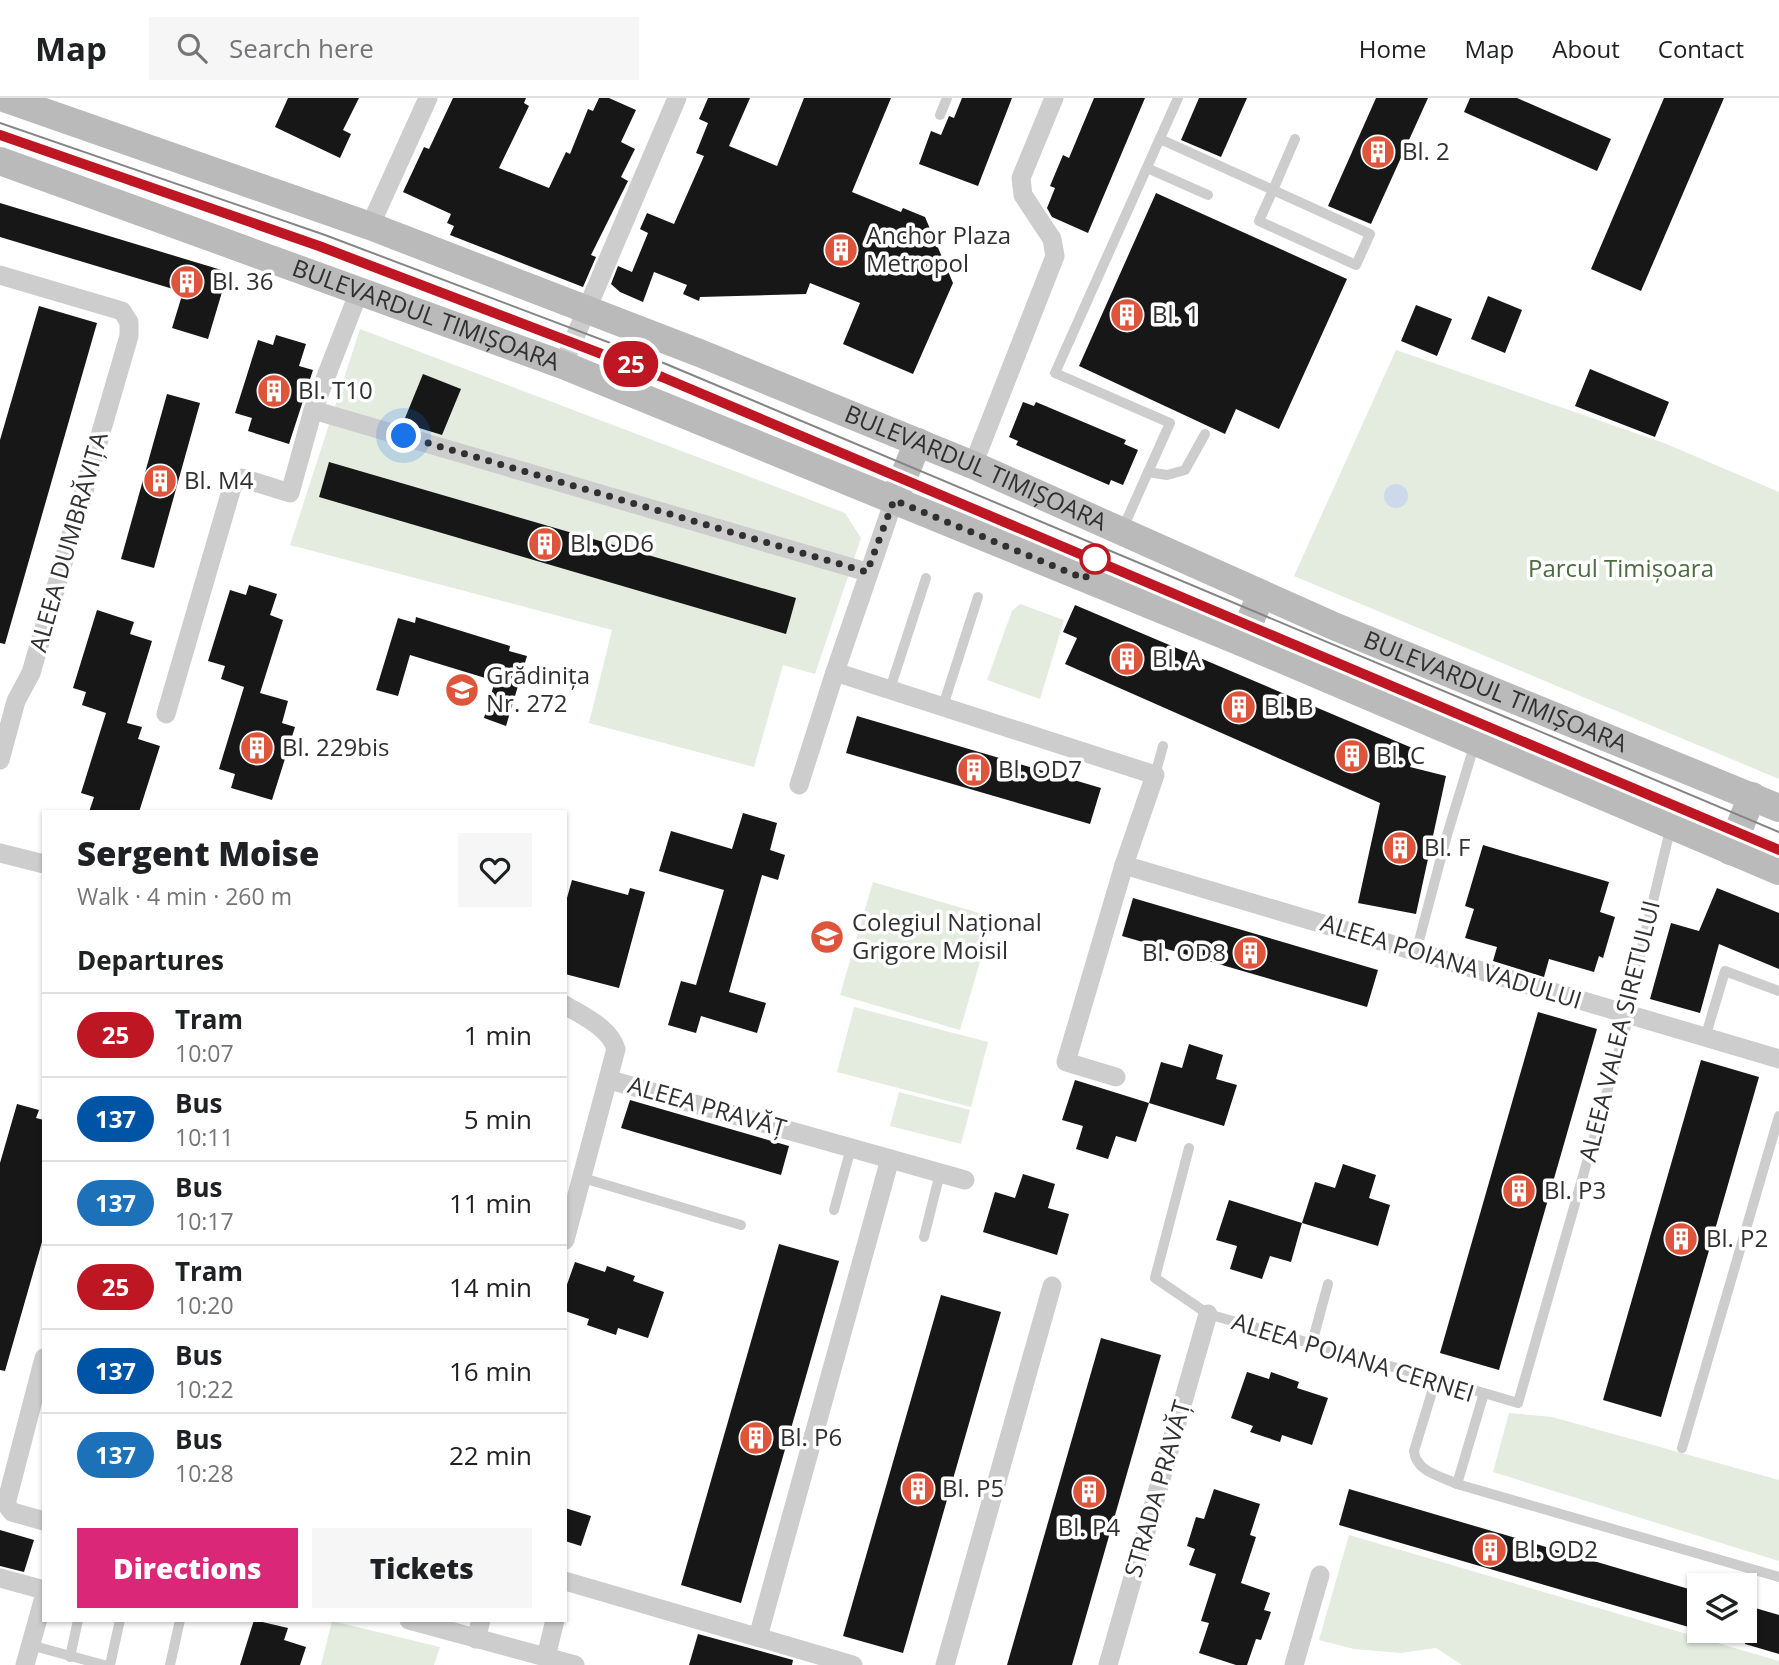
<!DOCTYPE html>
<meta charset="utf-8">
<style>
:root{--surface:#fff;--page:#f6f6f6;--text:#202124;--muted:#757577;--line:#e0e0e0;--accent:#db2777}
body{margin:0;font-family:"Open Sans",sans-serif;background:var(--page);color:var(--text);height:100vh;display:flex;flex-direction:column;font-size:26px;white-space:nowrap}
*{box-sizing:border-box;margin:0}
p{font-size:23px;color:var(--muted)}
.icon{flex:none;width:38px;height:38px;fill:none;stroke:currentColor;stroke-width:2;stroke-linecap:round;stroke-linejoin:round}
.map{position:relative;flex:1;overflow:hidden}
.side{position:absolute;left:42px;top:712px;width:525px;height:812px;display:flex;flex-direction:column;background:var(--surface);border-radius:0px;box-shadow:0 2px 5px #0004}
.side>*{flex:none}
.badge{padding:0 14px;border-radius:23px;font-size:24px;line-height:46px}
.buttons{position:absolute;left:1687px;top:1475px;display:grid;gap:14px}
.buttons a{display:grid;place-items:center;width:70px;height:70px;border-radius:0px;background:var(--surface);box-shadow:0 2px 5px #0004;font-size:35px}
.you{position:absolute;width:35px;height:35px;margin:-18px;border:5px solid #fff;border-radius:50%;background:#1a73e8;box-shadow:0 0 0 10px #1a73e833}
.map>.badge{position:absolute;translate:-50% -50%;box-shadow:0 0 0 4px #fff}
h2{padding:0 35px;font-size:26px;line-height:63px}
.round{display:grid;place-items:center;flex:none;width:74px;height:74px;border-radius:0px;background:var(--page)}
.summary{display:flex;align-items:center;justify-content:space-between;height:119px;padding:0 35px}
h1{font-size:33px;font-weight:800;line-height:52px}
.cta{display:flex;gap:14px;margin-top:auto;padding:14px 35px}
.cta a{flex:1;height:80px;border-radius:0px;background:var(--accent);color:#fff;font-size:28px;font-weight:800;line-height:80px;text-align:center}
.cta a+a{background:var(--page);color:var(--text)}
ul{padding:0;list-style:none}
li{display:flex;align-items:center;gap:21px;height:84px;padding:0 35px;border-top:2px solid var(--line)}
li div{flex:1}
li b{display:block;font-size:26px}
li em{font-style:normal}
li .badge{min-width:77px;font-weight:700;text-align:center}
header{display:flex;align-items:center;gap:42px;box-sizing:border-box;height:98px;padding:0 35px;background:var(--surface);border-bottom:2px solid var(--line)}
header strong{font-size:33px}
nav{display:flex;gap:38px;margin-inline-start:auto;font-size:24px}
.search{width:490px;height:63px;background:var(--page);display:flex;align-items:center;gap:18px;box-sizing:border-box;padding:0 24px;border-radius:0px;color:var(--muted);font-size:26px}
.map>svg:first-child{display:block}
.green{fill:#e3ecdf}
.water{fill:#cdd8eb}
.building{fill:#171717}
.lines{fill:none;stroke-linecap:round;stroke-linejoin:round}
.service{stroke:#cdcdcd;stroke-width:10}
.minor{stroke:#cdcdcd;stroke-width:19}
.secondary{stroke:#bababa;stroke-width:28}
.tram{stroke:#858585;stroke-width:2}
.line-casing{stroke:#fff;stroke-width:16}
.line{stroke:#be1622;stroke-width:10}
.walk{stroke:#303030;stroke-width:7;stroke-dasharray:0 12.6}
.stop-dot{fill:#fff;stroke:#be1622;stroke-width:3.5}
.labels{text-anchor:middle;stroke-width:7;stroke-linejoin:round;paint-order:stroke}
.poi-label{font-size:24px;fill:#303030;stroke:#fff;text-anchor:start}
.street-label{font-size:24px;fill:#303030;stroke:#fff}
.park-label{font-size:24px;fill:#4a6b3f;stroke:#fff}
</style>
<header>
<strong>Map</strong>
<div class="search"><svg class="icon" aria-label="search" viewBox="0 0 24 24"><circle cx="10" cy="10" r="6"/><path d="M15 15l6 6"/></svg>Search here</div>
<nav><a>Home</a><a>Map</a><a>About</a><a>Contact</a></nav>
</header>
<div class="map">
<svg width="1779" height="1567" viewBox="0 0 1779 1567">
<rect width="100%" height="100%" fill="#fff"/>
<!-- green -->
<g class="green">
<path d="M360,231L845,415L861,440L815,576L783,567L754,669L589,625L612,532L290,447Z"/>
<path d="M1396,252L1664,345L1779,394V681L1294,478Z"/>
<path d="M1020,506L1064,522L1040,601L987,582L1012,513Z"/>
<path d="M873,784L993,819L960,932L840,897Z"/>
<path d="M854,909L988,944L971,1009L837,974Z"/>
<path d="M899,994L970,1012L961,1046L890,1028Z"/>
<path d="M1509,1315L1552,1319L1779,1382V1463L1493,1374Z"/>
<path d="M1349,1437L1779,1563V1567H1462L1436,1550L1401,1555L1354,1551L1319,1542Z"/>
<path d="M332,1523L440,1549L434,1567H321Z"/>
</g>
<!-- water -->
<circle class="water" cx="1396" cy="398" r="12"/>
<!-- building -->
<g class="building">
<path d="M288,0H359L343,32L351,36L340,60L275,29Z"/>
<path d="M453,0H526L524,5L529,8L499,70L549,90L566,54L570,56L588,11L593,13L599,0H609L636,12L621,44L635,51L621,79L628,83L591,157L596,159L583,189L450,137L454,128L447,125L451,116L403,94L424,49L429,51Z"/>
<path d="M708,0H750L729,48L777,68L804,0H891L852,94L901,114L903,110L925,119L953,185L913,276L843,246L860,205L810,185L806,196L700,199L699,203L683,196L687,187L654,174L643,204L620,194L611,186L618,168L632,174L648,135L640,131L647,115L674,126L704,58L696,55L708,25L699,21Z"/>
<path d="M962,0H1012L978,88L919,66L931,33L941,37L949,18L954,20Z"/>
<path d="M1094,0H1145L1088,135L1052,119L1047,110L1055,90L1050,88L1063,57L1069,60Z"/>
<path d="M1199,0H1247L1221,59L1181,42Z"/>
<path d="M1376,0H1428L1371,126L1328,108Z"/>
<path d="M1470,0H1517L1611,41L1597,73L1464,14Z"/>
<path d="M1664,0H1724L1641,193L1591,171Z"/>
<path d="M1156,95L1347,181L1279,331L1236,311L1225,336L1079,268Z"/>
<path d="M0,105L228,174L208,241L172,230L183,194L0,139Z"/>
<path d="M1488,198L1522,212L1505,255L1471,241Z"/>
<path d="M1416,207L1452,221L1437,258L1401,243Z"/>
<path d="M39,208L97,225L5,546L0,545V342Z"/>
<path d="M276,237L306,246L299,268L313,272L289,346L248,333L252,320L235,315L258,242L273,247Z"/>
<path d="M1590,271L1669,304L1655,339L1575,308Z"/>
<path d="M423,276L461,291L442,337L403,325Z"/>
<path d="M167,296L200,305L154,470L121,461Z"/>
<path d="M1023,304L1034,308L1036,304L1126,342L1124,346L1138,352L1123,387L1111,382L1109,387L1016,347L1018,343L1009,339Z"/>
<path d="M329,364L796,500L786,536L319,399Z"/>
<path d="M249,487L277,496L270,517L283,522L260,595L288,603L282,625L295,629L272,702L231,690L235,676L219,671L244,589L221,581L225,568L208,563L230,492L246,497Z"/>
<path d="M1075,507L1417,652L1410,669L1446,678L1416,816L1358,805L1380,705L1065,566L1077,540L1063,534Z"/>
<path d="M97,512L134,524L130,536L152,543L127,625L142,629L138,641L160,648L139,714H89L94,699L81,695L106,615L82,607L86,594L73,590Z"/>
<path d="M416,519L510,548L509,553L527,558L506,628L484,620L495,583L410,557L398,598L376,592L398,520L415,525Z"/>
<path d="M857,618L1101,690L1090,726L846,655Z"/>
<path d="M743,715L777,725L770,752L785,757L778,782L762,777L729,894L766,905L757,935L701,918L696,935L668,927L681,883L696,887L724,792L659,773L671,733L732,751Z"/>
<path d="M1483,747L1609,784L1600,814L1615,819L1603,860L1599,858L1594,874L1549,861L1544,879L1493,863L1497,849L1465,840L1474,811L1465,808Z"/>
<path d="M572,782L628,797L630,790L645,794L619,890L565,876V807Z"/>
<path d="M1717,790L1779,815V871L1719,846L1700,915L1650,901L1671,825L1699,833Z"/>
<path d="M1133,800L1378,872L1367,909L1122,838Z"/>
<path d="M1538,914L1597,931L1499,1272L1440,1255Z"/>
<path d="M1189,946L1223,957L1216,981L1237,987L1224,1028L1149,1005L1161,964L1182,970Z"/>
<path d="M1701,962L1759,979L1661,1319L1603,1302Z"/>
<path d="M1075,982L1149,1005L1136,1044L1116,1038L1108,1061L1076,1051L1083,1028L1062,1022Z"/>
<path d="M630,1002L789,1048L781,1077L621,1030Z"/>
<path d="M17,1006L39,1012L36,1020L44,1022V1137L5,1273L0,1272V1065Z"/>
<path d="M1343,1066L1376,1077L1369,1100L1390,1107L1378,1148L1302,1125L1315,1084L1335,1090Z"/>
<path d="M1023,1076L1055,1086L1048,1110L1069,1116L1057,1157L983,1134L995,1094L1015,1100Z"/>
<path d="M1229,1102L1302,1125L1291,1164L1270,1158L1262,1181L1230,1171L1237,1148L1216,1142Z"/>
<path d="M779,1146L839,1163L741,1505L681,1487Z"/>
<path d="M575,1164L605,1174L607,1168L635,1178L633,1183L664,1194L648,1240L618,1230L616,1237L587,1227L589,1221L565,1213V1192Z"/>
<path d="M941,1197L1001,1214L903,1555L843,1538Z"/>
<path d="M1101,1240L1161,1257L1072,1567H1007Z"/>
<path d="M1247,1274L1269,1281L1271,1274L1299,1284L1297,1290L1328,1300L1312,1347L1282,1337L1280,1344L1250,1334L1253,1328L1231,1320Z"/>
<path d="M1214,1391L1260,1406L1250,1437L1256,1439L1241,1485L1270,1495L1264,1512L1271,1514L1261,1542L1256,1541L1247,1567H1236L1199,1555L1209,1525L1201,1523L1216,1476L1189,1467L1195,1451L1187,1448L1196,1419L1204,1421Z"/>
<path d="M1349,1391L1699,1494V1532L1339,1427Z"/>
<path d="M565,1410L591,1418L581,1448L565,1443Z"/>
<path d="M0,1432L34,1442L24,1474L0,1468Z"/>
<path d="M1745,1507L1779,1517V1556L1745,1546Z"/>
<path d="M254,1522L288,1530L284,1542L306,1549L300,1567H240Z"/>
<path d="M698,1536L793,1562L792,1567H689Z"/>
</g>
<g class="lines">
<!-- service -->
<g class="service">
<path d="M940,17L947,0"/>
<path d="M1160,41L1273,92L1295,41"/>
<path d="M1147,70L1208,97"/>
<path d="M1273,92L1370,136L1356,167L1259,123Z"/>
<path d="M1148,374L1167,377L1185,372L1205,336"/>
<path d="M1123,430L1170,325L1055,275L1178,0"/>
<path d="M890,591L926,480"/>
<path d="M943,608L978,499"/>
<path d="M1155,677L1163,648"/>
<path d="M1416,854L1447,737L1475,645"/>
<path d="M1705,940L1725,873L1779,893"/>
<path d="M1189,1050L1155,1180L1208,1216L1484,1295L1457,1386L1779,1479"/>
<path d="M583,1080L741,1127"/>
<path d="M834,1112L851,1050"/>
<path d="M924,1139L940,1075"/>
<path d="M1312,1245L1328,1186"/>
<path d="M1436,1281L1414,1353C1416,1374 1441,1378 1457,1386"/>
<path d="M1484,1295L1518,1305L1629,917V903L1671,728"/>
<path d="M1682,1350L1779,1018"/>
<path d="M30,1547L104,1567"/>
<path d="M70,1559L78,1522"/>
<path d="M110,1567L120,1522"/>
<path d="M170,1567L180,1522"/>
</g>
<!-- minor -->
<g class="minor">
<path d="M370,128L428,0"/>
<path d="M0,177L122,213L129,224V238L31,575L16,603L0,662"/>
<path d="M563,267L677,0"/>
<path d="M313,312L867,474"/>
<path d="M973,367L1055,158L1052,141L1023,97L1021,80L1054,0"/>
<path d="M894,402L835,574L1155,677L1124,767L1779,961"/>
<path d="M166,616L233,386L242,380L290,395L313,312L360,191"/>
<path d="M799,687L835,574"/>
<path d="M0,755L44,766"/>
<path d="M565,907C583,918 610,930 616,951L565,1142"/>
<path d="M1116,979L1066,964L1124,767"/>
<path d="M610,982L965,1082"/>
<path d="M44,1260L6,1406L12,1414L44,1423"/>
<path d="M0,1480L44,1492"/>
<path d="M565,1483L853,1567"/>
<path d="M409,1522L575,1567"/>
<path d="M758,1539L890,1061"/>
<path d="M476,1541L481,1522"/>
<path d="M546,1559L555,1522"/>
<path d="M25,1567L44,1499"/>
<path d="M945,1567L1052,1188"/>
<path d="M1108,1567L1208,1216"/>
<path d="M1294,1567L1320,1477"/>
</g>
<!-- secondary -->
<g class="secondary">
<path id="s1" d="M4,0L370,128L702,256L973,367L1336,529L1779,710"/>
<path id="s2" d="M0,63L563,267L1241,544L1779,773"/>
<path d="M894,402L918,344"/>
<path d="M1241,544L1261,497"/>
<path d="M1730,753L1752,698"/>
</g>
<!-- tram -->
<g class="tram">
<path d="M0,25L325,137L666,266L1779,734"/>
<path d="M0,37L319,148L662,279L1779,752"/>
</g>
</g>
<g class="lines">
<!-- line casing -->
<g class="line-casing">
<path id="line" d="M0,37L319,148L662,279L1779,752"/>
</g>
<!-- line -->
<use href="#line" class="line"/>
<!-- walk -->
<path class="walk" d="M404,338L867,474L894,402L1085,481L1095,461"/>
</g>
<!-- icons -->
<defs>
<g id="building-disc" transform="scale(1.75)"><circle r="9.5" fill="#de553c" stroke="#fff"/><path d="M-4-6H4V6H1V3H-1V6H-4ZM-2.5-4.3h1.7v1.8h-1.7ZM.8-4.3h1.7v1.8H.8ZM-2.5-1h1.7V.8h-1.7ZM.8-1h1.7V.8H.8Z" fill="#fff"/></g>
<g id="school-disc" transform="scale(1.75)"><circle r="9.5" fill="#de553c" stroke="#fff"/><path d="M0-5L7-2L0 1L-7-2ZM-4 1L0 2.5L4 1V4Q0 6-4 4Z" fill="#fff"/></g>
</defs>
<g fill-rule="evenodd">
<use href="#building-disc" x="1378" y="54"/>
<use href="#building-disc" x="841" y="152"/>
<use href="#building-disc" x="187" y="184"/>
<use href="#building-disc" x="1127" y="217"/>
<use href="#building-disc" x="274" y="293"/>
<use href="#building-disc" x="160" y="383"/>
<use href="#building-disc" x="545" y="446"/>
<use href="#building-disc" x="1127" y="561"/>
<use href="#school-disc" x="462" y="592"/>
<use href="#building-disc" x="1239" y="609"/>
<use href="#building-disc" x="257" y="650"/>
<use href="#building-disc" x="1352" y="658"/>
<use href="#building-disc" x="974" y="672"/>
<use href="#building-disc" x="1400" y="750"/>
<use href="#school-disc" x="827" y="839"/>
<use href="#building-disc" x="1250" y="855"/>
<use href="#building-disc" x="1519" y="1093"/>
<use href="#building-disc" x="1681" y="1141"/>
<use href="#building-disc" x="756" y="1340"/>
<use href="#building-disc" x="918" y="1391"/>
<use href="#building-disc" x="1089" y="1394"/>
<use href="#building-disc" x="1490" y="1452"/>
</g>
<!-- markers -->
<circle class="stop-dot" cx="1095" cy="461" r="14"/>
<g class="labels">
<!-- poi labels -->
<g class="poi-label">
<text x="1402" y="62">Bl. 2</text>
<text x="866" y="146">Anchor Plaza<tspan x="866" dy="28">Metropol</tspan></text>
<text x="212" y="192">Bl. 36</text>
<text x="1152" y="225">Bl. 1</text>
<text x="298" y="301">Bl. T10</text>
<text x="184" y="391">Bl. M4</text>
<text x="570" y="454">Bl. OD6</text>
<text x="1152" y="569">Bl. A</text>
<text x="486" y="586">Grădinița<tspan x="486" dy="28">Nr. 272</tspan></text>
<text x="1264" y="617">Bl. B</text>
<text x="282" y="658">Bl. 229bis</text>
<text x="1376" y="666">Bl. C</text>
<text x="998" y="680">Bl. OD7</text>
<text x="1424" y="758">Bl. F</text>
<text x="852" y="833">Colegiul Național<tspan x="852" dy="28">Grigore Moisil</tspan></text>
<text x="1226" y="863" text-anchor="end">Bl. OD8</text>
<text x="1544" y="1101">Bl. P3</text>
<text x="1706" y="1149">Bl. P2</text>
<text x="780" y="1348">Bl. P6</text>
<text x="942" y="1399">Bl. P5</text>
<text x="1089" y="1438" text-anchor="middle">Bl. P4</text>
<text x="1514" y="1460">Bl. OD2</text>
</g>
<!-- street labels -->
<g class="street-label">
<text dy="8" stroke="none"><textPath href="#s2" startOffset="453">BULEVARDUL TIMIȘOARA</textPath></text>
<text dy="8" stroke="none"><textPath href="#s1" startOffset="1040">BULEVARDUL TIMIȘOARA</textPath></text>
<text transform="translate(69 444) rotate(-74)" y="8">ALEEA DUMBRĂVIȚA</text>
<text dy="8" stroke="none"><textPath href="#s1" startOffset="1606">BULEVARDUL TIMIȘOARA</textPath></text>
<text transform="translate(1451 864) rotate(17)" y="8">ALEEA POIANA VADULUI</text>
<text transform="translate(1620 933) rotate(-76)" y="8">ALEEA VALEA SIRETULUI</text>
<text transform="translate(707 1009) rotate(16)" y="8">ALEEA PRAVĂȚ</text>
<text transform="translate(1353 1260) rotate(17)" y="8">ALEEA POIANA CERNEI</text>
<text transform="translate(1158 1391) rotate(-74)" y="8">STRADA PRAVĂȚ</text>
</g>
<!-- park labels -->
<g class="park-label">
<text x="1621" y="479">Parcul Timișoara</text>
</g>
</g>
</svg>
<div class="buttons">
<a><svg class="icon" aria-label="layers" viewBox="0 0 24 24"><path d="M12 4l9 5-9 5-9-5zM3 14l9 5 9-5"/></svg></a>
</div>
<div class="you" style="left:404px;top:338px"></div>
<b class="badge" style="left:631px;top:266px;background:#be1622;color:#fff">25</b>
<section class="side">
<div class="summary"><div><h1>Sergent Moise</h1><p>Walk · 4 min · 260 m</p></div><a class="round"><svg class="icon" aria-label="heart" viewBox="0 0 24 24"><path d="M12 20l-8-8c-3-5 5-10 8-4 3-6 11-1 8 4z"/></svg></a></div>
<h2>Departures</h2>
<ul>
<li><span class="badge" style="background:#be1622;color:#fff">25</span><div><b>Tram</b><p>10:07</p></div><em>1 min</em></li>
<li><span class="badge" style="background:#0054a6;color:#fff">137</span><div><b>Bus</b><p>10:11</p></div><em>5 min</em></li>
<li><span class="badge" style="background:#1d71b8;color:#fff">137</span><div><b>Bus</b><p>10:17</p></div><em>11 min</em></li>
<li><span class="badge" style="background:#be1622;color:#fff">25</span><div><b>Tram</b><p>10:20</p></div><em>14 min</em></li>
<li><span class="badge" style="background:#0054a6;color:#fff">137</span><div><b>Bus</b><p>10:22</p></div><em>16 min</em></li>
<li><span class="badge" style="background:#1d71b8;color:#fff">137</span><div><b>Bus</b><p>10:28</p></div><em>22 min</em></li>
</ul>
<div class="cta"><a>Directions</a><a>Tickets</a></div>
</section>
</div>
